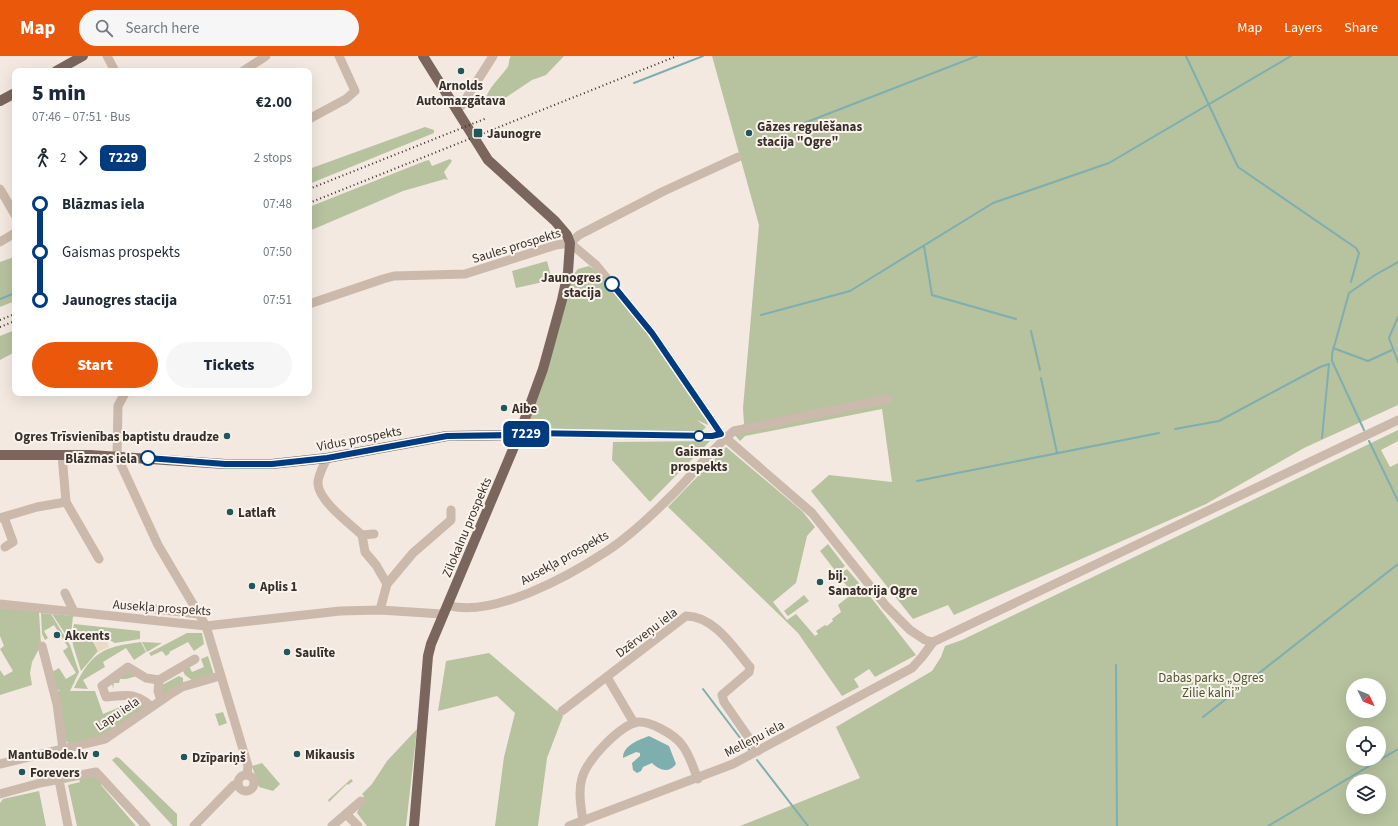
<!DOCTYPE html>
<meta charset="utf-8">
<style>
:root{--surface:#fff;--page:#f6f6f7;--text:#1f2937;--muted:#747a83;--accent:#ea580c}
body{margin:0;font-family:"Source Sans 3",sans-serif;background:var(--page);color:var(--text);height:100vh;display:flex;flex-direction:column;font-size:15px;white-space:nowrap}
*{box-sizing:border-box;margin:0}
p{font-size:13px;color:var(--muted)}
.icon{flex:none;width:22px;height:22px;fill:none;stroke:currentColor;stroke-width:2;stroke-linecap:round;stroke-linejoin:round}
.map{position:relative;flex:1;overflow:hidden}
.sheet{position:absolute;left:12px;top:12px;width:300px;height:328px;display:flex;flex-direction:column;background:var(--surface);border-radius:8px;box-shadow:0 4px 16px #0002}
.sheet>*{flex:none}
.badge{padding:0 8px;border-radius:6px;font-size:14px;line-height:26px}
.needle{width:26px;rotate:133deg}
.controls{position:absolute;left:1346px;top:622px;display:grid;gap:8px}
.controls a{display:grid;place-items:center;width:40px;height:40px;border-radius:50%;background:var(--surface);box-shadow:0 4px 16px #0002;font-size:20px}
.map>.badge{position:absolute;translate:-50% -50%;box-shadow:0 0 0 2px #fff}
.legs{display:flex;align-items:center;gap:6px;height:44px;padding:0 20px;font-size:13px}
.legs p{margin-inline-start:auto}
.overview{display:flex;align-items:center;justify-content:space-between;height:68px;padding:0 20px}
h1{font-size:22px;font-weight:800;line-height:30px}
.primary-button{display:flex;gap:8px;margin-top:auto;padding:8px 20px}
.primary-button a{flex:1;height:46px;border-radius:24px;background:var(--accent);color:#fff;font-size:16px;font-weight:800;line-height:46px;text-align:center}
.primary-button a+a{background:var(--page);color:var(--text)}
ul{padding:0 20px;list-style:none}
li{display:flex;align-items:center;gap:14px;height:48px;font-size:15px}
li i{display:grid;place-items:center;width:6px;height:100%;margin:0 5px;background:currentColor}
li i::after{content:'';width:10px;height:10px;margin:-5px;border:3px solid;border-radius:50%;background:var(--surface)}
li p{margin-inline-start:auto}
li:first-child i{background:linear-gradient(#0000 50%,currentColor 0)}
li:last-child i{background:linear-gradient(currentColor 50%,#0000 0)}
header{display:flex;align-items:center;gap:24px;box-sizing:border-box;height:56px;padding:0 20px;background:var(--accent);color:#fff}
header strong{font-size:19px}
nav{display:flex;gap:22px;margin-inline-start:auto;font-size:14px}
.search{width:280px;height:36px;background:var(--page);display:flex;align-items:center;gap:10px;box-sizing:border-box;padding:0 14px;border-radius:22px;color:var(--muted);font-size:15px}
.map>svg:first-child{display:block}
.green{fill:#b7c29f;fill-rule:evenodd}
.plaza{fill:#eadac7}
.water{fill:#7faeaf}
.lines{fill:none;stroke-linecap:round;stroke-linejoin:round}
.stream{stroke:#7faeaf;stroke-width:2}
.minor{stroke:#cbb9ab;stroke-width:9}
.major{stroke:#7a665c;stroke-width:10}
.rail{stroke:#392f2a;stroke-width:2;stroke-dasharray:1 3;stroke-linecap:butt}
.line-1-casing{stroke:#fff;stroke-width:9}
.line-1{stroke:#003b80;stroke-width:6}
.poi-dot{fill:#20575a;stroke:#faf3ec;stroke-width:1.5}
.stop-1-dot{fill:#fff;stroke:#003b80;stroke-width:2}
.labels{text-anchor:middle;stroke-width:4;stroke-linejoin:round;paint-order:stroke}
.poi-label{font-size:13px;font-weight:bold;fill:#392f2a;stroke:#faf3ec;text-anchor:start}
.street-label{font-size:13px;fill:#392f2a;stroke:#faf3ec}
.stop-label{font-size:13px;font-weight:bold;fill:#392f2a;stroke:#faf3ec;text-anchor:end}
.park-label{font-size:13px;fill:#49572f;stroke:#faf3ec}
</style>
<header>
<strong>Map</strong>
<div class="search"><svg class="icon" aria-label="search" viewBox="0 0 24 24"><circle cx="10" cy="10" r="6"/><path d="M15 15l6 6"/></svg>Search here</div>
<nav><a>Map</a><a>Layers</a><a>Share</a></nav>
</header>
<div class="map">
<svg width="1398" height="770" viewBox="0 0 1398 770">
<rect width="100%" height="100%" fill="#f3e9e0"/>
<!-- green -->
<g class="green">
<path d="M511,0H564L546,19L532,24L493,50L485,44C489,31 499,23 507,12C510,9 508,4 511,0Z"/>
<path d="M712,0H1398V349L1304,392L1206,448L954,559L948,549L913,563L811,435L829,419L892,426L882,353L745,380L740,385L732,376L744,368L743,352L759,169Z"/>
<path d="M425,71L434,74V77L309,128V113Z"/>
<path d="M450,103L452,105L444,116L448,124L445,123L403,135L309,175V151L425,105L429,104L432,110Z"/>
<path d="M14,201L15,245L0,251V206Z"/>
<path d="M547,205L552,224L516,232L512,215Z"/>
<path d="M589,210L595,214L648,276L707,363L708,369L697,364L706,371L701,376L529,372L527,370H541L527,368L571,221L577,223L573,219L578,213Z"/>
<path d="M15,274V296L0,304V280Z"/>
<path d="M1398,374V385L1381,394L1390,411L1398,407V770H740L860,722L836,671L932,615L941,601L945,590L962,584ZM1353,629H1379V655H1353ZM1353,677H1379V703H1353ZM1353,725H1379V751H1353Z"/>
<path d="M710,385L650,446L612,404L613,386Z"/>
<path d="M726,391L802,455L815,471L807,480L796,527L773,546L787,564L796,558L815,580L818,578L816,575L825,569L827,570L833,565L832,563L841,556L838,549L862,530L916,599L875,621L869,613L854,623L859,631L842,640L798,577L668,451Z"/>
<path d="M828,488L845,510L837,517L820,495Z"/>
<path d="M847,513L859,527L850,534L838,519Z"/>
<path d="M804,539L809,545L788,560L784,555Z"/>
<path d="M0,552L39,556L41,589L32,606L30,617L32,629L0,639V614L4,620L13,615L0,593L4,590L0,580Z"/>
<path d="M41,557L51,558L70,589L79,616L70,635H95L103,658L139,643L149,650L103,680L70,688L66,685L57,635H60L57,633L52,616L59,612L66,623L76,617L63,595L68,591L54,569L44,575L48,582L45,584L42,578Z"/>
<path d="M52,558L73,560L71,579H66Z"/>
<path d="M74,568L140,575V583L115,587L102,580L72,579Z"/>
<path d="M187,577H202L204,588L194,595L188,586L169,596L170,597L166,600L162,595L151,600L149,597Z"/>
<path d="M72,581L91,582L98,595L81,615L73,589Z"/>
<path d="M141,586L146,596L134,604L126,592L103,606L105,611L83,624L88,633L74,632C92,596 102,591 141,586Z"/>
<path d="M142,586L162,587L147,596Z"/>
<path d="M489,597L563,660L547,702L538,770H495L504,701L515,657L497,640L438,655L446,605Z"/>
<path d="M208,600L214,619L193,625L185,619L183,615L189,610L192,616L204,611L201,603Z"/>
<path d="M130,615L137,620L126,623H120L119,627H114L113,633L112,626Z"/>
<path d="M179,620L183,622V628L165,638L161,636L162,629Z"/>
<path d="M223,656L227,667L219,670L215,658Z"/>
<path d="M417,673L406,770H367L357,757L364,740L362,738L372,728L387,705Z"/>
<path d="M116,701L119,702L177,758V770H173L112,704Z"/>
<path d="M262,707L280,728L273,735L259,731L252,710Z"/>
<path d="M93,719L102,724L101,729L136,770H77L68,729L80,726L79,723Z"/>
<path d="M351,723L353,725L348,729L347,728L329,746L328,744Z"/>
<path d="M39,735L46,770H0V747L3,743Z"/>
</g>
<!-- plaza -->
<path class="plaza" d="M91,580L102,581L106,583L109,591L98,596Z"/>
<!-- water -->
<path class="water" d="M649,680L669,690L676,708C669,718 659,714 652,707L643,711L641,715L637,717L633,714L632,707L640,700V697L636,696L623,702C623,689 639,684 649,680Z"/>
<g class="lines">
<!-- stream -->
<g class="stream">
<path d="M1186,0L1238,111L1356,192L1359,197L1351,226"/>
<path d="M634,27L703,0"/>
<path d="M794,71L977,0"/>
<path d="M924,190L932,239L1016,263"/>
<path d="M0,243L15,237"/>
<path d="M761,259L850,235L993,147L1109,107L1291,0"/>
<path d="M1398,261L1389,282L1398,306"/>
<path d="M1031,275L1040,314"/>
<path d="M1333,292L1368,305L1392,294"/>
<path d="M1041,322L1057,397"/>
<path d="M1175,373L1219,365L1320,311L1329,308"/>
<path d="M1364,374L1332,305V298L1349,237L1375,219L1398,206"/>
<path d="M1322,382L1329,308"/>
<path d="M1369,385L1398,445"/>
<path d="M917,425L1159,377"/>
<path d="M1116,609L1117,770"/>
<path d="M703,633L750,695"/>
<path d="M1203,661L1398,508"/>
<path d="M757,704L808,770"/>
<path d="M1268,770L1398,693"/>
</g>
<!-- minor -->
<g class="minor">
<path d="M107,0L115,15"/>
<path d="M243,15L266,0"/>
<path d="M457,53L462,49L493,0"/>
<path d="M309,63L346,43L355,35L339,0"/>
<path d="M0,133L15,159"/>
<path d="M0,186L15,177"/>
<path d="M570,187L596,209L652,277L721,378L812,457L886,550L910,574L925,584L933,586"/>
<path d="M309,248L383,223L394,220L465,218L556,189L570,187L579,179L664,135L738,101"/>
<path d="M125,337L118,350L117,400L158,489L206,570L248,710L247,719"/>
<path d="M519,379L529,377L712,380L721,378"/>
<path d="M327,402C324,409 317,421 318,428C319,445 350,468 362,479L374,478"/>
<path d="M66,446L99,503"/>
<path d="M4,461L13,486L5,491"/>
<path d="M0,462L37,451L66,446L62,399"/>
<path d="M362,479L365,496L376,509L387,528"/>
<path d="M65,537L74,556"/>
<path d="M0,548L206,570L340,555L380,554L442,558"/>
<path d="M447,549C492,563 569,520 607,495C630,480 651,460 671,440C692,420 711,393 734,375L888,343"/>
<path d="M129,550L199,558"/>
<path d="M380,554L387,528L413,497L451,464V454"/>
<path d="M933,586L1398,364"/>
<path d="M42,590L57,648L63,693"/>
<path d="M607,621L634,667"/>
<path d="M161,644L158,635L159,624L195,603"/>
<path d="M151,650C134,636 127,639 106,641L102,630L128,611L146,622L159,624"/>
<path d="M562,655L686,560C714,560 734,592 750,611L749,616L722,639L724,646L758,695"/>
<path d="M0,708L105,683L169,639L182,631L220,620"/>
<circle cx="246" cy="727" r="8"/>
<path d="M59,724L68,770"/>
<path d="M0,738L40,727L96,716L146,770"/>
<path d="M346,758L361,745"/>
<path d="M583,765C581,752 578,735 582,722C587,704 617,673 634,667C647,662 675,679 682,689C690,699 693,712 698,723"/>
<path d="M194,770L234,729L238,728"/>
<path d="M332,770L346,758L358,770"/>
<path d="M569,770L733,708L912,612L922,601L933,586"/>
</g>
<!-- major -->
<g class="major">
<path d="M56,15L83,0"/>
<path d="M0,45L15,37"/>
<path d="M0,399H90L225,408H272L327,402L447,380L519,379"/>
<path d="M414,770L428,600L431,588L519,379L543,313L562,244L568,216L570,187L567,179L555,165L488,104L423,0"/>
</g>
<!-- rail -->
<g class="rail">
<path d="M309,133L487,62"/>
<path d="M309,147L677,0"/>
<path d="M0,264L15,258"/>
<path d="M0,271L15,265"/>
</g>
</g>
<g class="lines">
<!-- line-1 casing -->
<g class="line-1-casing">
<path id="line-1" d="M148,402L225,408H272L327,402L447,380L519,379L529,377L712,380L721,378L652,277L612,228"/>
</g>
<!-- line-1 -->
<use href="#line-1" class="line-1"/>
</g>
<!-- markers -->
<g class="poi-dot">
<circle cx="461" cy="15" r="4"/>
<rect x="473" y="72" width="10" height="10" rx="2"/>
<circle cx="749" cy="77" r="4"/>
<circle cx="504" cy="352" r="4"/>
<circle cx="227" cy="380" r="4"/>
<circle cx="230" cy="456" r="4"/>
<circle cx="820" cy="526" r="4"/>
<circle cx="252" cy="530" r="4"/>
<circle cx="57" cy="579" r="4"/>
<circle cx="287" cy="596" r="4"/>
<circle cx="96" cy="698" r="4"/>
<circle cx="297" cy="698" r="4"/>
<circle cx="184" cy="701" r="4"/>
<circle cx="22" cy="716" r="4"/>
</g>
<g class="stop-1-dot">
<circle cx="612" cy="228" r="7"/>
<circle cx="699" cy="380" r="5"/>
<circle cx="148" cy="402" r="7"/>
</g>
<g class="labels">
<!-- poi labels -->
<g class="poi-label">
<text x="461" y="34" text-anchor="middle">Arnolds<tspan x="461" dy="15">Automazgātava</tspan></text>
<text x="757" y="75">Gāzes regulēšanas<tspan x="757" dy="15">stacija "Ogre"</tspan></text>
<text x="487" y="82">Jaunogre</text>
<text x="512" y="357">Aibe</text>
<text x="219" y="385" text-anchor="end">Ogres Trīsvienības baptistu draudze</text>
<text x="238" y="461">Latlaft</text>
<text x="828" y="524">bij.<tspan x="828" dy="15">Sanatorija Ogre</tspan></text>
<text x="260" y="535">Aplis 1</text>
<text x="65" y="584">Akcents</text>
<text x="295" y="601">Saulīte</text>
<text x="88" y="703" text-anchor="end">MantuBode.lv</text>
<text x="305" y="703">Mikausis</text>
<text x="192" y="706">Dzīpariņš</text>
<text x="30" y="721">Forevers</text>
</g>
<!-- street labels -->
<g class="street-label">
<text transform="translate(516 189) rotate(-17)" y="5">Saules prospekts</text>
<text transform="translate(359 382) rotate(-11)" y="5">Vidus prospekts</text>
<text transform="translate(466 471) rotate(-67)" y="5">Zilokalnu prospekts</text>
<text transform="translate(564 501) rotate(-29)" y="5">Ausekļa prospekts</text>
<text transform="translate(162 551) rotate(4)" y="5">Ausekļa prospekts</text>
<text transform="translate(646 576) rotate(-37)" y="5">Dzērveņu iela</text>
<text transform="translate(117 657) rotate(-34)" y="5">Lapu iela</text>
<text transform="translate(754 682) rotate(-27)" y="5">Melleņu iela</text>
</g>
<!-- stop labels -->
<g class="stop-label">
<text x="601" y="226">Jaunogres<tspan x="601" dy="15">stacija</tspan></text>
<text x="699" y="400" text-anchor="middle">Gaismas<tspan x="699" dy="15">prospekts</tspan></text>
<text x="137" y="407">Blāzmas iela</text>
</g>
<!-- park labels -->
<g class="park-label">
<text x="1211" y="626">Dabas parks „Ogres<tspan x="1211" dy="15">Zilie kalni”</tspan></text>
</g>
</g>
</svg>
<div class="controls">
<a><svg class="needle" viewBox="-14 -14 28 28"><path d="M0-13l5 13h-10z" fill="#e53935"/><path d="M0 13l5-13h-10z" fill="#747a83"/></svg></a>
<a><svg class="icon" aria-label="locate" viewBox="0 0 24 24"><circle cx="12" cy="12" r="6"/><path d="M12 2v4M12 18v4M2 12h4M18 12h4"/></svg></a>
<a><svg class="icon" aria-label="layers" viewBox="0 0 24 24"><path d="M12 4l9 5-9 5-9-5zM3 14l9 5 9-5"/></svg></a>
</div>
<b class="badge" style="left:526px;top:378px;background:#003b80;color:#fff">7229</b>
<section class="sheet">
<div class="overview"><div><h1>5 min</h1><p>07:46 – 07:51 · Bus</p></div><b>€2.00</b></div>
<div class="legs"><svg class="icon" aria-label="walk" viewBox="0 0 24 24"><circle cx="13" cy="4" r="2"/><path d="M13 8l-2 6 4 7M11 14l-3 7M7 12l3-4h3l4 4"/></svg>2<svg class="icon" aria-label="forward" viewBox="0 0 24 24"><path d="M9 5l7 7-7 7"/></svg><b class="badge" style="background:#003b80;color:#fff">7229</b><p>2 stops</p></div>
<ul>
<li><i style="color:#003b80"></i><b>Blāzmas iela</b><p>07:48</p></li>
<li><i style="color:#003b80"></i><span>Gaismas prospekts</span><p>07:50</p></li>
<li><i style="color:#003b80"></i><b>Jaunogres stacija</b><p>07:51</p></li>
</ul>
<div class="primary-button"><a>Start</a><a>Tickets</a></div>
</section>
</div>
